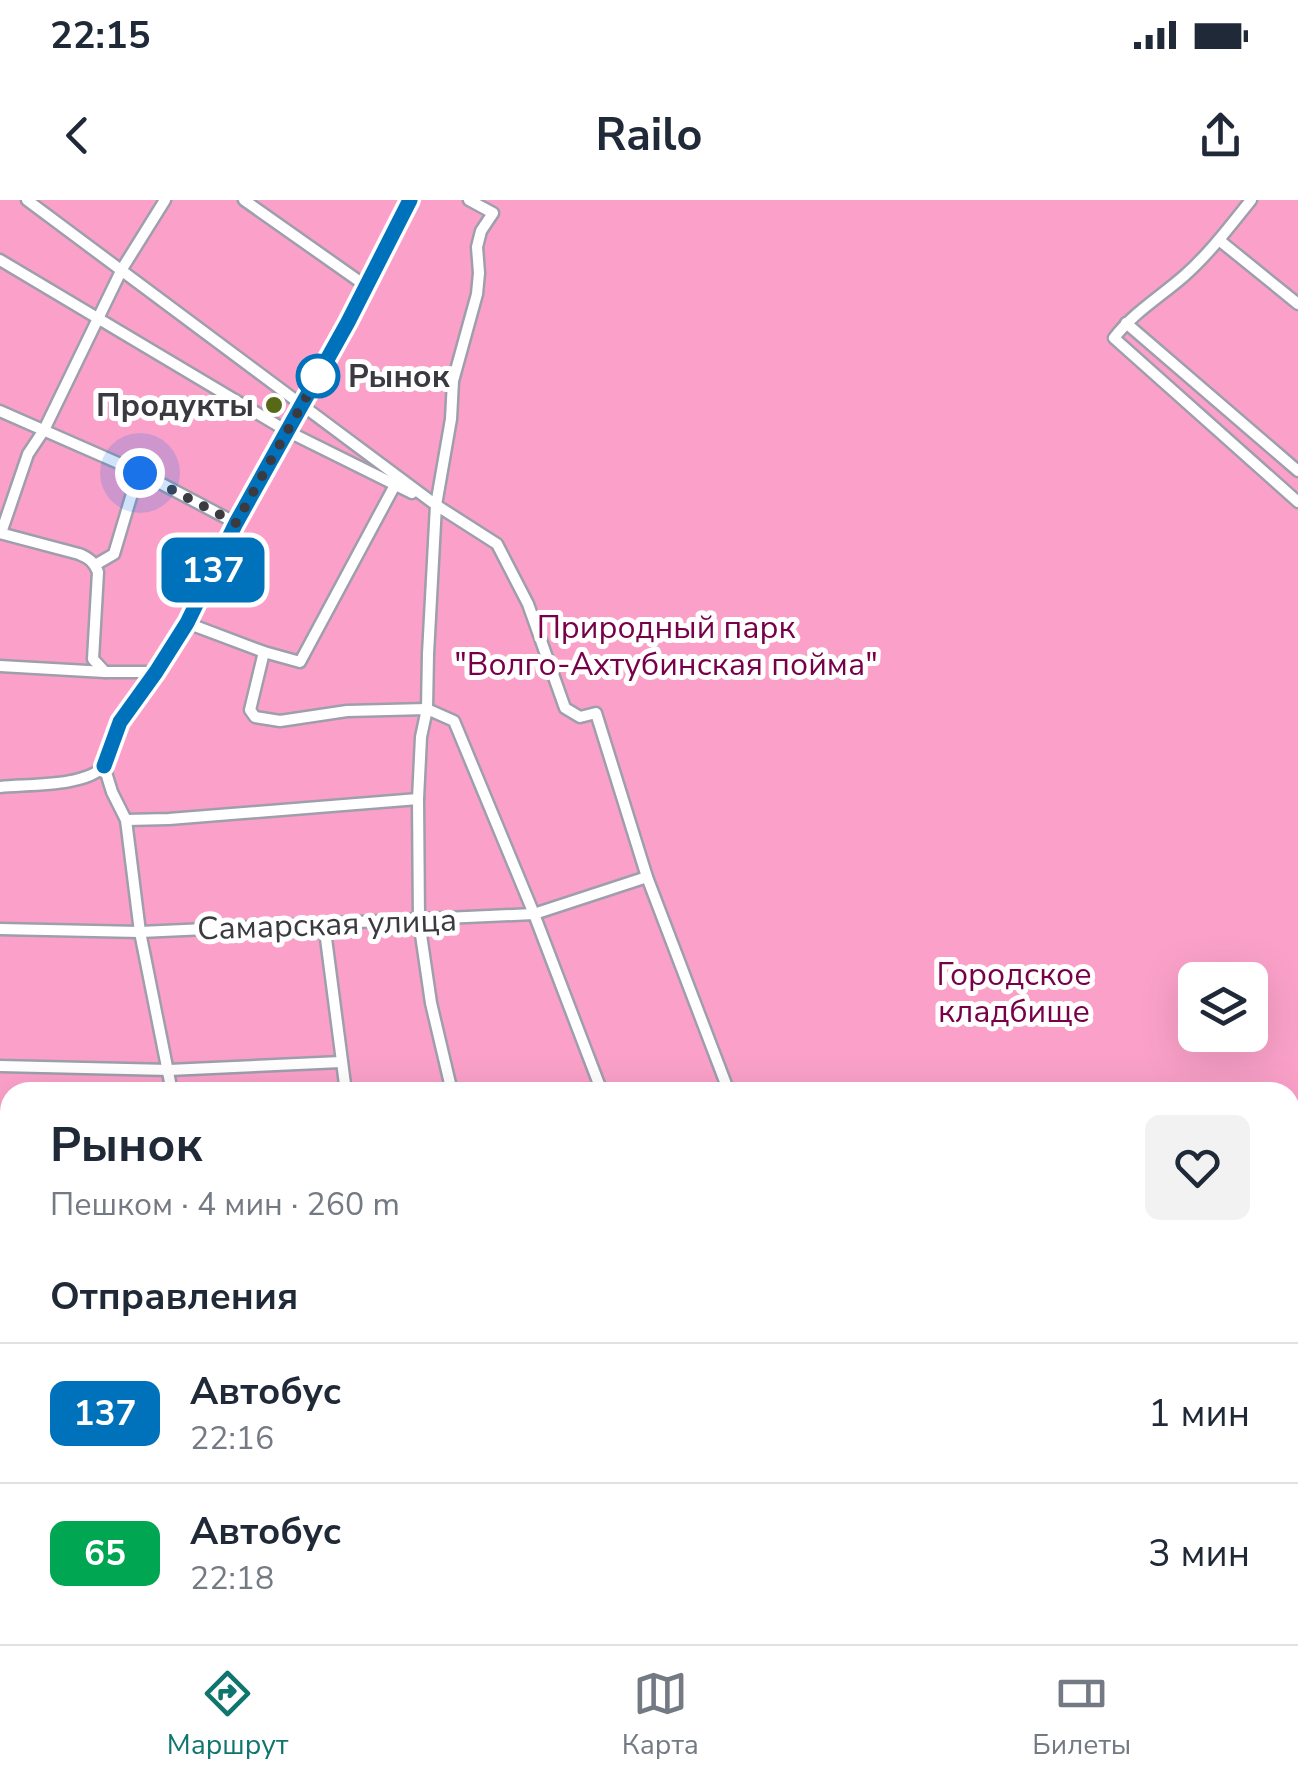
<!DOCTYPE html>
<html lang="ru">
<meta charset="utf-8">
<style>
:root{--surface:#fff;--page:#f2f2f3;--text:#1f2937;--muted:#747a83;--line:#e0e1e3;--accent:#0f766e}
body{margin:0;font-family:"Nunito Sans",sans-serif;background:var(--page);color:var(--text);height:100vh;display:flex;flex-direction:column;font-size:38px;white-space:nowrap}
*{box-sizing:border-box;margin:0}
p{font-size:32px;color:var(--muted)}
.icon{flex:none;width:55px;height:55px;fill:none;stroke:currentColor;stroke-width:2;stroke-linecap:round;stroke-linejoin:round}
.map{position:relative;flex:1;overflow:hidden}
.sheet{position:absolute;left:0px;top:882px;width:1300px;height:562px;display:flex;flex-direction:column;background:var(--surface);border-radius:30px 30px 0 0;box-shadow:0 10px 40px #0002}
.sheet>*{flex:none}
.badge{padding:0 20px;border-radius:15px;font-size:35px;line-height:65px}
.buttons{position:absolute;left:1178px;top:762px;display:grid;gap:20px}
.buttons a{display:grid;place-items:center;width:90px;height:90px;border-radius:15px;background:var(--surface);box-shadow:0 10px 40px #0002;font-size:50px}
.you{position:absolute;width:50px;height:50px;margin:-25px;border:8px solid #fff;border-radius:50%;background:#1a73e8;box-shadow:0 0 0 15px #1a73e833}
.map>.badge{position:absolute;translate:-50% -50%;box-shadow:0 0 0 5px #fff}
h2{padding:0 50px;font-size:38px;line-height:90px}
.round{display:grid;place-items:center;flex:none;width:105px;height:105px;border-radius:15px;background:var(--page)}
.summary{display:flex;align-items:center;justify-content:space-between;height:170px;padding:0 50px}
h1{font-size:48px;font-weight:700;line-height:75px}
ul{padding:0;list-style:none}
li{display:flex;align-items:center;gap:30px;height:140px;padding:0 50px;border-top:2px solid var(--line)}
li div{flex:1}
li b{display:block;font-size:38px}
li em{font-style:normal}
li .badge{min-width:110px;font-weight:700;text-align:center}
.status{display:flex;justify-content:space-between;align-items:center;height:70px;padding:0 50px;background:var(--surface);direction:ltr}
.status svg{height:28px;fill:currentColor}
header{display:flex;justify-content:space-between;align-items:center;height:130px;padding:0 50px;background:var(--surface);font-size:45px;font-weight:700}
.tab-bar{display:flex;justify-content:space-around;align-items:center;height:140px;border-top:2px solid var(--line);background:var(--surface);font-size:28px;color:var(--muted)}
.tab-bar a{display:grid;justify-items:center;gap:5px}
.tab-bar .selected{color:var(--accent)}
.map>svg:first-child{display:block}
.green{fill:#fba1c9;fill-rule:evenodd}
.lines{fill:none;stroke-linecap:round;stroke-linejoin:round}
.minor-casing{stroke:#9e9eac;stroke-width:15}
.minor{stroke:#fff;stroke-width:10}
.line-casing{stroke:#fff;stroke-width:22}
.line{stroke:#0072bc;stroke-width:15}
.walk{stroke:#3a3a40;stroke-width:10;stroke-dasharray:0 18}
.stop-dot{fill:#fff;stroke:#0072bc;stroke-width:5}
.poi-dot{fill:#566916;stroke:#fff;stroke-width:4}
.labels{text-anchor:middle;stroke-width:10;stroke-linejoin:round;paint-order:stroke}
.stop-label{font-size:32px;font-weight:bold;fill:#3a3a40;stroke:#fff;text-anchor:start}
.poi-label{font-size:32px;font-weight:bold;fill:#3a3a40;stroke:#fff;text-anchor:end}
.park-label{font-size:32px;fill:#770049;stroke:#fff}
.street-label{font-size:32px;fill:#3a3a40;stroke:#fff}
</style>
<div class="status"><b>22:15</b><svg viewBox="0 0 49 12"><path d="M0 12V9h3v3zM5 12V6h3v6zM10 12V3h3v9zM15 12V0h3v12zM26 1h20v11H26zM47 4h2v5h-2z"/></svg></div>
<header><svg class="icon" aria-label="back" viewBox="0 0 24 24"><path d="M15 5l-7 7 7 7"/></svg>Railo<svg class="icon" aria-label="share" viewBox="0 0 24 24"><path d="M12 15V3M7 8l5-5 5 5M5 13v7h14v-7"/></svg></header>
<div class="map">
<svg width="1298" height="1444" viewBox="0 0 1298 1444">
<rect width="100%" height="100%" fill="#dedeed"/>
<!-- green -->
<path class="green" d="M0,0H1298V1444H0ZM1195,780H1250V835H1195ZM10,892H1290V1435H10Z"/>
<g class="lines">
<!-- minor casing -->
<g class="minor-casing">
<g id="minor">
<path d="M27,0L436,305L497,344L528,404L565,508L580,517L596,513L647,677L729,892"/>
<path d="M244,0L366,86"/>
<path d="M1251,0C1230,26 1209,54 1184,76C1160,97 1133,113 1114,138L1298,302"/>
<path d="M1219,40L1298,104"/>
<path d="M0,60L287,231L412,293"/>
<path d="M1126,123L1298,271"/>
<path d="M0,211L141,273L236,323"/>
<path d="M0,333L79,354C89,358 94,362 98,372L93,459L105,472"/>
<path d="M1,333L28,254L44,230L122,69L165,0"/>
<path d="M95,365L114,354L131,297L141,273"/>
<path d="M187,423L264,452L300,462L395,285"/>
<path d="M264,452L250,510L255,517L280,521L347,511L427,509L454,521L534,714L602,892"/>
<path d="M0,466L105,472H156"/>
<path d="M104,566L120,521L156,472L187,423L236,323L348,122L410,0"/>
<path d="M104,566L112,592L126,620L140,732L172,892"/>
<path d="M0,587C28,584 85,587 104,566"/>
<path d="M126,620L169,619L418,599"/>
<path d="M324,723L346,892"/>
<path d="M0,729L140,732L534,714L647,677"/>
<path d="M0,866L169,870L341,862"/>
<path d="M452,892L431,803L419,721L418,599L421,537L427,509L428,454L436,305L451,219L453,181L477,94L479,73L477,47L481,31L493,13L469,0"/>
<path d="M0,989H10"/>
<path d="M1290,1042L1298,1037"/>
<path d="M0,1059H10"/>
<path d="M0,1135H10"/>
<path d="M0,1269L10,1268"/>
<path d="M0,1376L10,1374"/>
<path d="M0,1404L10,1402"/>
<path d="M223,1435L232,1444"/>
<path d="M48,1444V1435"/>
<path d="M163,1444L165,1435"/>
</g>
</g>
<!-- minor -->
<use href="#minor" class="minor"/>
</g>
<g class="lines">
<!-- line casing -->
<g class="line-casing">
<path id="line" d="M104,566L120,522L156,472L187,423L236,323L348,122L410,0"/>
</g>
<!-- line -->
<use href="#line" class="line"/>
<!-- walk -->
<path class="walk" d="M140,273L236,323L318,176"/>
</g>
<!-- markers -->
<circle class="stop-dot" cx="318" cy="176" r="20"/>
<circle class="poi-dot" cx="274" cy="205" r="10"/>
<g class="labels">
<!-- stop labels -->
<g class="stop-label">
<text x="348" y="187">Рынок</text>
</g>
<!-- poi labels -->
<g class="poi-label">
<text x="254" y="216">Продукты</text>
</g>
<!-- park labels -->
<g class="park-label">
<text x="666" y="438">Природный парк<tspan x="666" dy="37">"Волго-Ахтубинская пойма"</tspan></text>
<text x="1014" y="785">Городское<tspan x="1014" dy="37">кладбище</tspan></text>
</g>
<!-- street labels -->
<g class="street-label">
<text transform="translate(327 724) rotate(-2)" y="11">Самарская улица</text>
</g>
</g>
</svg>
<div class="buttons">
<a><svg class="icon" aria-label="layers" viewBox="0 0 24 24"><path d="M12 4l9 5-9 5-9-5zM3 14l9 5 9-5"/></svg></a>
</div>
<div class="you" style="left:140px;top:273px"></div>
<b class="badge" style="left:213px;top:370px;background:#0072bc;color:#fff">137</b>
<section class="sheet">
<div class="summary"><div><h1>Рынок</h1><p>Пешком · 4 мин · 260 m</p></div><a class="round"><svg class="icon" aria-label="heart" viewBox="0 0 24 24"><path d="M12 20l-8-8c-3-5 5-10 8-4 3-6 11-1 8 4z"/></svg></a></div>
<h2>Отправления</h2>
<ul>
<li><span class="badge" style="background:#0072bc;color:#fff">137</span><div><b>Автобус</b><p>22:16</p></div><em>1 мин</em></li>
<li><span class="badge" style="background:#00a651;color:#fff">65</span><div><b>Автобус</b><p>22:18</p></div><em>3 мин</em></li>
</ul>
</section>
</div>
<nav class="tab-bar">
<a class="selected"><svg class="icon" aria-label="directions" viewBox="0 0 24 24"><path d="M12 3l9 9-9 9-9-9zM9 14v-3h6M13 9l2 2-2 2"/></svg>Маршрут</a>
<a><svg class="icon" aria-label="map" viewBox="0 0 24 24"><path d="M3 6l6-2 6 2 6-2v14l-6 2-6-2-6 2zM9 4v14M15 6v14"/></svg>Карта</a>
<a><svg class="icon" aria-label="tickets" viewBox="0 0 24 24"><path d="M3 7h18v10H3zM15 7v10"/></svg>Билеты</a>
</nav>
